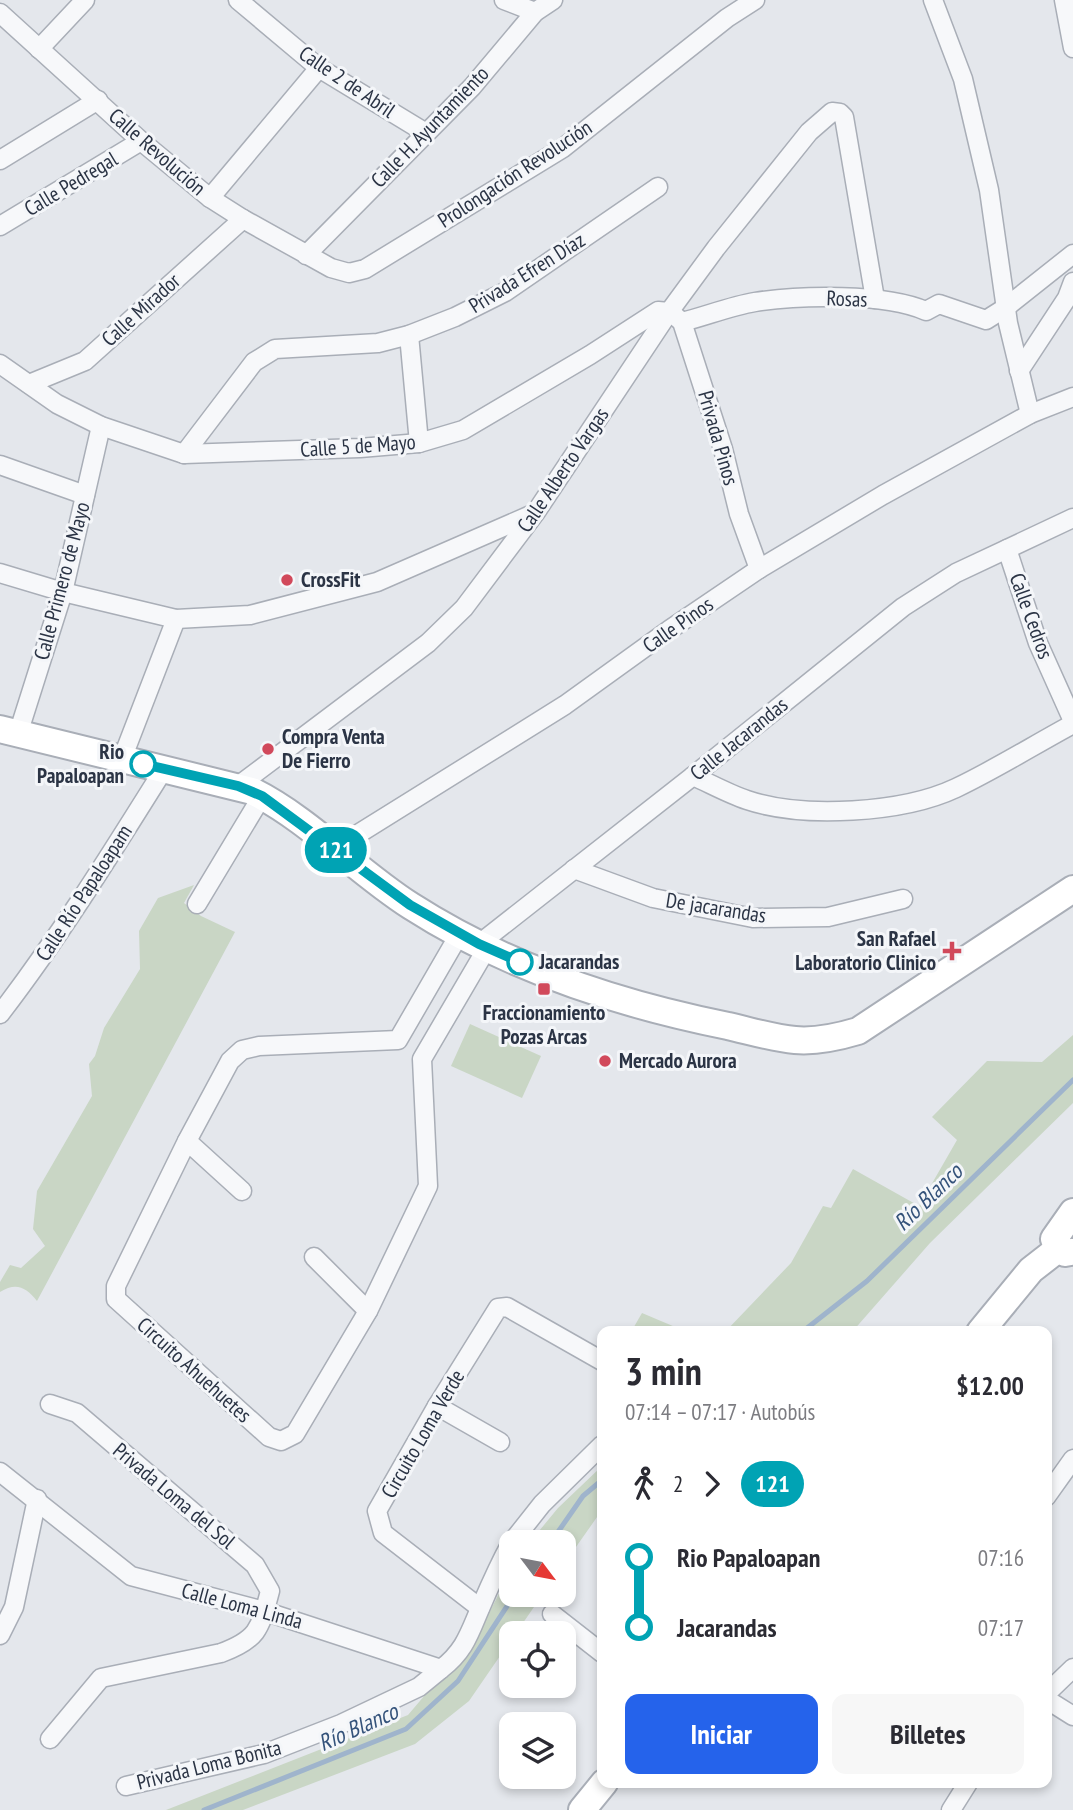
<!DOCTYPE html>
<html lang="es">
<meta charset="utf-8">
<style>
:root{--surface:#fff;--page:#f7f7f7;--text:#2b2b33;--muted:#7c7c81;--accent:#2563eb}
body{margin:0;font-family:"PT Sans Narrow",sans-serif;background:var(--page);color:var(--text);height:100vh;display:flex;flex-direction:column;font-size:26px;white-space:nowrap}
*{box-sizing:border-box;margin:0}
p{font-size:23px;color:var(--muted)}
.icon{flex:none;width:38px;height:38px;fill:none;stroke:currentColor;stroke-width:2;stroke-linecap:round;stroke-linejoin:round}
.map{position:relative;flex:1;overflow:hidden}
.sheet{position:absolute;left:597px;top:1326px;width:455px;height:462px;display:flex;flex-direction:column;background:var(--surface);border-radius:14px;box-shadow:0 4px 10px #0003}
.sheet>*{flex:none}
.badge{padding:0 14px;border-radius:23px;font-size:24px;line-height:46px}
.needle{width:46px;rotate:122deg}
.buttons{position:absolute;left:499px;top:1530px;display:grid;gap:14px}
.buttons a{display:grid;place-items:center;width:77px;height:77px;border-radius:14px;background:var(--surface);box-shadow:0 4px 10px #0003;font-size:35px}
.map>.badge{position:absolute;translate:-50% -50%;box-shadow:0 0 0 4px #fff}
.legs{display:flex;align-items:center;gap:10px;height:77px;padding:0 28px;font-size:23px}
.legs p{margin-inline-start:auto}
.summary{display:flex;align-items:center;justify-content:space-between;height:119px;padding:0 28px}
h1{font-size:38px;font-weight:700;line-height:52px}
.primary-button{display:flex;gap:14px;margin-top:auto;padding:14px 28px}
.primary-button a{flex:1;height:80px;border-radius:14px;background:var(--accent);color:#fff;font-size:28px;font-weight:700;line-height:80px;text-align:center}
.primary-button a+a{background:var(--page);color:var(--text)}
ul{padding:0 28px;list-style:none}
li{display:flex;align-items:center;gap:24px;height:70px;font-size:26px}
li i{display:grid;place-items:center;width:10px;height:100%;margin:0 9px;background:currentColor}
li i::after{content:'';width:18px;height:18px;margin:-9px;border:5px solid;border-radius:50%;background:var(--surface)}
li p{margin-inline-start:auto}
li:first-child i{background:linear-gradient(#0000 50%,currentColor 0)}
li:last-child i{background:linear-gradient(currentColor 50%,#0000 0)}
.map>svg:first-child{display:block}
.green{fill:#c9d6c5}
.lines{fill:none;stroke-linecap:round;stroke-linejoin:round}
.stream{stroke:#9fb4cc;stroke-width:5}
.minor-casing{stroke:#a9aeb7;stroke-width:21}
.secondary-casing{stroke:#a9aeb7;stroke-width:30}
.minor{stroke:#f7f8fa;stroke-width:18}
.secondary{stroke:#fff;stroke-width:26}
.line-1-casing{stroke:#fff;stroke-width:16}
.line-1{stroke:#00a3b4;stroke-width:10}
.poi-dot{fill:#d1495b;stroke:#f4f6f9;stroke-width:2.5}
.stop-1-dot{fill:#fff;stroke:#00a3b4;stroke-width:3.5}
.labels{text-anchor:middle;stroke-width:6;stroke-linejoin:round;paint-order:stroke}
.street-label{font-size:21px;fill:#2b3445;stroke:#f4f6f9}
.poi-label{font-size:21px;font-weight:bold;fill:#2b3445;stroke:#f4f6f9;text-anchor:start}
.stop-label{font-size:21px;font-weight:bold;fill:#2b3445;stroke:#f4f6f9;text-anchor:end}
.water-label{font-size:23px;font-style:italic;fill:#34527a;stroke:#f4f6f9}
</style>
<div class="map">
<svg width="1073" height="1810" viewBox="0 0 1073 1810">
<rect width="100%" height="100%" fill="#e4e7ec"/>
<!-- green -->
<g class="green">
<path d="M194,885L184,903L201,916L235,932L37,1301C26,1287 16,1282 0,1292V1282L10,1265L21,1268L45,1246L33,1229L37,1191L92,1096L89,1064L95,1056L104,1028L140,969L139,931L158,898Z"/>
<path d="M470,1024L541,1056L522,1098L451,1066Z"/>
<path d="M1073,1035V1103L930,1243L852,1332H725L791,1263L823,1206L831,1208L853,1169L919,1206L957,1140L932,1117L987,1061L1042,1062Z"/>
<path d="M642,1313L687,1332H631Z"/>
<path d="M602,1466V1510L564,1564V1542H530L558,1508Z"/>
<path d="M511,1570V1594H543L516,1633H511V1640L469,1701L415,1744L243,1810H166L408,1715L436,1682L469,1652Z"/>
</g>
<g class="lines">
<!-- stream -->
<g class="stream">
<path d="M802,1332L867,1281L1073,1080"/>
<path d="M551,1542L583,1496L602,1480"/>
<path d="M204,1810L406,1729L458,1681L515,1594"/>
</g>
<!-- minor casing -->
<g class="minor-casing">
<g id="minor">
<path d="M238,0L319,68L426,133"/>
<path d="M504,0L535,12"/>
<path d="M933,0L963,79L989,190L1008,323L1030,414"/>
<path d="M1064,0L1073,48"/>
<path d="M0,13L141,141L210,198L243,219L331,268L349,273L365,269L563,148L727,18L755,0"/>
<path d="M39,49L85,0"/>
<path d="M0,160L98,100"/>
<path d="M210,198L319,68"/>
<path d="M0,226L141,141"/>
<path d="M306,255L472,87L535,12L553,0"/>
<path d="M675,316L682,322L723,449L739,514L759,569"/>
<path d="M682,322C706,316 731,306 755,302C800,295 885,293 926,311L939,304L986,320L1005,308L1073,254"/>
<path d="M409,335L419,443"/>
<path d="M0,364L57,404L101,426L184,454L360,448L419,443L463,430L590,355L658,311L669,312"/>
<path d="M1019,371L1067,298L1073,282"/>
<path d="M29,384L85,361L243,219"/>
<path d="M184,454L254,362L275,349L378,343L409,335L455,317L505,292L658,187"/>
<path d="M0,465L85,495"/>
<path d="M1007,549L1038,643L1073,721"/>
<path d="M0,573L63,592L176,619L250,615L377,582L533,514"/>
<path d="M18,734L63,592L101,426"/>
<path d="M122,759L176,619"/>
<path d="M693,776C711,784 729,794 747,800C803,819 903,813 956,788C996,769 1034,745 1073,724"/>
<path d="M238,786L428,643L464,608L536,512L669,312L716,248L809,132L832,112L840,113L844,117L875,299"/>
<path d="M334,849L565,705L669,630L759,569L883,495L1030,414L1073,397"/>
<path d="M574,869L653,898L753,918L828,917L903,899"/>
<path d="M197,904L262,796"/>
<path d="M460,933L398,1040L259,1046L242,1050L230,1061L187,1141L116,1286V1299L269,1437L281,1441L295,1434L368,1311L428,1186L422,1059L487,948"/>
<path d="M479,944L693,776L903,607L956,573L1073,518"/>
<path d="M0,1014C60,936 112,852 164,769"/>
<path d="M187,1141L242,1191"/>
<path d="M314,1257L368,1311"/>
<path d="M50,1404L77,1413L255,1565L270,1591C260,1628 259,1639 221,1653L101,1678L50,1739"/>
<path d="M437,1406L500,1442"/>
<path d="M0,1472L131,1576L264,1611L441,1669C466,1650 470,1631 482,1604C491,1583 500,1563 511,1543"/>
<path d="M1046,1497L1073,1459"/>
<path d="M512,1542L542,1504L602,1445"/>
<path d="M480,1608L383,1533L377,1511L437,1406L498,1308L507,1307L602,1361"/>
<path d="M552,1614L602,1653"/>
<path d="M0,1635L14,1607L37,1499"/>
<path d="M1046,1694L1073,1668"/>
<path d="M1046,1699L1073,1716"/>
<path d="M126,1786L264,1754L341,1724L419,1687L441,1669"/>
<path d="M951,1810L968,1783"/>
</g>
</g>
<!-- secondary casing -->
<g class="secondary-casing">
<g id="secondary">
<path d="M0,729L252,791C310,820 356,871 411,906C506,967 618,1004 728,1026C750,1031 773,1038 795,1040C817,1042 838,1037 858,1031L1073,889"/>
<path d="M1071,1252L1065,1253L1058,1249L1054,1239L1073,1212"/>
<path d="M980,1332L1031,1270L1058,1249"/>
<path d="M582,1810L604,1783"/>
</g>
</g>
<!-- minor -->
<use href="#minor" class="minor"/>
<!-- secondary -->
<use href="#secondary" class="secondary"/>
</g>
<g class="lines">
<!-- line-1 casing -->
<g class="line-1-casing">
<path id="line-1" d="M143,764L238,786L262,796L410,905L479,944L520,962"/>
</g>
<!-- line-1 -->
<use href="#line-1" class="line-1"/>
</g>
<!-- markers -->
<g class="poi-dot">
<circle cx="287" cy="580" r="7"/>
<circle cx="268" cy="749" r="7"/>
<path d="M948.5 940.5h7v7h7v7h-7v7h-7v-7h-7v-7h7z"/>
<rect x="537" y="982" width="14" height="14" rx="3.5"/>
<circle cx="605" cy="1061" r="7"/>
</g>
<g class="stop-1-dot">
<circle cx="143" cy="764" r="12"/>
<circle cx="520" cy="962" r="12"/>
</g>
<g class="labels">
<!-- street labels -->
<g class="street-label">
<text transform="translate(347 82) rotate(34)" y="7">Calle 2 de Abril</text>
<text transform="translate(430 127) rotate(-46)" y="7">Calle H. Ayuntamiento</text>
<text transform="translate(157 152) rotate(41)" y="7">Calle Revolución</text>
<text transform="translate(515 174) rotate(-33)" y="7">Prolongación Revolución</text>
<text transform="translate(71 184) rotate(-31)" y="7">Calle Pedregal</text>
<text transform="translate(527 273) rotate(-32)" y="7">Privada Efren Díaz</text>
<text transform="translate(847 299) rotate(2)" y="7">Rosas</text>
<text transform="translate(141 310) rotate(-42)" y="7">Calle Mirador</text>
<text transform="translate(718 438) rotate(74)" y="7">Privada Pinos</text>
<text transform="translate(358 446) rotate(-4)" y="7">Calle 5 de Mayo</text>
<text transform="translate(563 470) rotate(-56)" y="7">Calle Alberto Vargas</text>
<text transform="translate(62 581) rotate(-75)" y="7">Calle Primero de Mayo</text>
<text transform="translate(1031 616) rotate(70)" y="7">Calle Cedros</text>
<text transform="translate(678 625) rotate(-35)" y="7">Calle Pinos</text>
<text transform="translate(739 739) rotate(-39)" y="7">Calle Jacarandas</text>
<text transform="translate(84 893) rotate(-57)" y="7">Calle Río Papaloapam</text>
<text transform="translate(716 908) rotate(9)" y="7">De jacarandas</text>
<text transform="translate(194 1370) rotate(42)" y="7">Circuito Ahuehuetes</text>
<text transform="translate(423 1434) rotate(-60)" y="7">Circuito Loma Verde</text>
<text transform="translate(174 1496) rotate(40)" y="7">Privada Loma del Sol</text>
<text transform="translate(242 1606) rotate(15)" y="7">Calle Loma Linda</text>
<text transform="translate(209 1765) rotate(-14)" y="7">Privada Loma Bonita</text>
</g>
<!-- poi labels -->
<g class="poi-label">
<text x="301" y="587">CrossFit</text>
<text x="282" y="744">Compra Venta<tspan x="282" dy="24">De Fierro</tspan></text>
<text x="936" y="946" text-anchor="end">San Rafael<tspan x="936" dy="24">Laboratorio Clinico</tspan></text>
<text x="544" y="1020" text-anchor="middle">Fraccionamiento<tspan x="544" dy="24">Pozas Arcas</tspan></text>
<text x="619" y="1068">Mercado Aurora</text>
</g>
<!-- stop labels -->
<g class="stop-label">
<text x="124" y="759">Rio<tspan x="124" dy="24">Papaloapan</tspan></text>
<text x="539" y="969" text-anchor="start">Jacarandas</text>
</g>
<!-- water labels -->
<g class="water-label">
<text transform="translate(928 1197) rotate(-44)" y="8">Río Blanco</text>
<text transform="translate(358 1727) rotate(-24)" y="8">Río Blanco</text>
</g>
</g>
</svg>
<div class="buttons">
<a><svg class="needle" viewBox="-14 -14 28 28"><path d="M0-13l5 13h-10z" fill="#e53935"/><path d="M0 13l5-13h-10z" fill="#7c7c81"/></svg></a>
<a><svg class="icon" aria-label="locate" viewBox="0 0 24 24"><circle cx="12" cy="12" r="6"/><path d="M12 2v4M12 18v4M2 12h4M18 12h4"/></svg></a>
<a><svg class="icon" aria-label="layers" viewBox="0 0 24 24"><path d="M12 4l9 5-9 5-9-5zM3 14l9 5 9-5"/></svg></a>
</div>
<b class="badge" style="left:336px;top:850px;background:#00a3b4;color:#fff">121</b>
<section class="sheet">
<div class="summary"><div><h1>3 min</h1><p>07:14 – 07:17 · Autobús</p></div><b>$12.00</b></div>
<div class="legs"><svg class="icon" aria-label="walk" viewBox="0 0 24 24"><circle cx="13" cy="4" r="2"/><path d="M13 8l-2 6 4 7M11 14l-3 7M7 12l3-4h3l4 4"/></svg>2<svg class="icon" aria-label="forward" viewBox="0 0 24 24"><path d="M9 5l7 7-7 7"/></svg><b class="badge" style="background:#00a3b4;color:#fff">121</b></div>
<ul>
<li><i style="color:#00a3b4"></i><b>Rio Papaloapan</b><p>07:16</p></li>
<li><i style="color:#00a3b4"></i><b>Jacarandas</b><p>07:17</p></li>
</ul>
<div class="primary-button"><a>Iniciar</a><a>Billetes</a></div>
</section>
</div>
